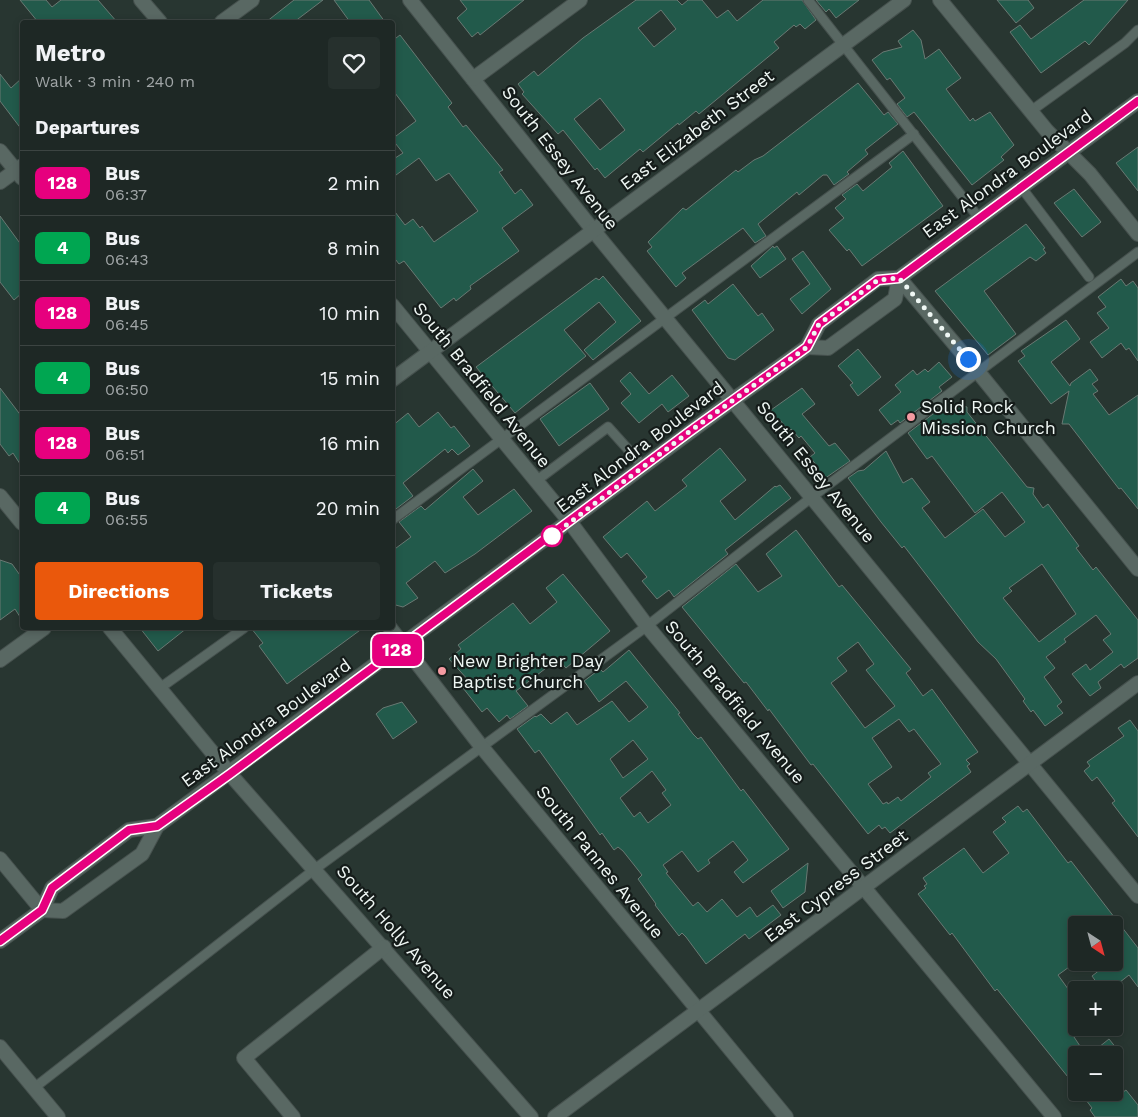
<!DOCTYPE html>
<meta charset="utf-8">
<style>
:root{--surface:#1e2825;--page:#26302d;--text:#f1f3f6;--muted:#a1a6a7;--line:#3c4442;--accent:#ea580c}
body{margin:0;font-family:"Work Sans",sans-serif;background:var(--page);color:var(--text);height:100vh;display:flex;flex-direction:column;font-size:19px;white-space:nowrap}
*{box-sizing:border-box;margin:0}
p{font-size:16px;color:var(--muted)}
.icon{flex:none;width:28px;height:28px;fill:none;stroke:currentColor;stroke-width:2;stroke-linecap:round;stroke-linejoin:round}
.map{position:relative;flex:1;overflow:hidden}
.drawer{position:absolute;left:20px;top:20px;width:375px;height:610px;display:flex;flex-direction:column;background:var(--surface);border-radius:5px;box-shadow:0 2px 8px #0003,0 0 0 1px var(--line)}
.drawer>*{flex:none}
.badge{padding:0 10px;border-radius:8px;font-size:18px;line-height:32px}
.needle{width:32px;rotate:144deg}
.buttons{position:absolute;left:1068px;top:916px;display:grid;gap:10px}
.buttons a{display:grid;place-items:center;width:55px;height:55px;border-radius:5px;background:var(--surface);box-shadow:0 2px 8px #0003,0 0 0 1px var(--line);font-size:25px}
.you{position:absolute;width:25px;height:25px;margin:-12px;border:4px solid #fff;border-radius:50%;background:#1a73e8;box-shadow:0 0 0 8px #1a73e833}
.map>.badge{position:absolute;translate:-50% -50%;box-shadow:0 0 0 2px #fff}
h2{padding:0 15px;font-size:19px;line-height:45px}
.round{display:grid;place-items:center;flex:none;width:52px;height:52px;border-radius:5px;background:var(--page)}
.overview{display:flex;align-items:center;justify-content:space-between;height:85px;padding:0 15px}
h1{font-size:24px;font-weight:700;line-height:38px}
.button{display:flex;gap:10px;margin-top:auto;padding:10px 15px}
.button a{flex:1;height:58px;border-radius:5px;background:var(--accent);color:#fff;font-size:20px;font-weight:700;line-height:58px;text-align:center}
.button a+a{background:var(--page);color:var(--text)}
ul{padding:0;list-style:none}
li{display:flex;align-items:center;gap:15px;height:65px;padding:0 15px;border-top:1px solid var(--line)}
li div{flex:1}
li b{display:block;font-size:19px}
li em{font-style:normal}
li .badge{min-width:55px;font-weight:700;text-align:center}
.map>svg:first-child{display:block}
.building{fill:#225a4b;stroke:#697973;fill-rule:evenodd}
.lines{fill:none;stroke-linecap:round;stroke-linejoin:round}
.service-casing{stroke:#46514e;stroke-width:11}
.minor-casing{stroke:#46514e;stroke-width:16}
.secondary-casing{stroke:#46514e;stroke-width:16}
.service{stroke:#596863;stroke-width:9}
.minor{stroke:#596863;stroke-width:14}
.secondary{stroke:#596863;stroke-width:14}
.line-casing{stroke:#fff;stroke-width:11}
.line{stroke:#e6007e;stroke-width:8}
.walk{stroke:#eff7f4;stroke-width:5;stroke-dasharray:0 9}
.poi-dot{fill:#f49aa1;stroke:#151c1a;stroke-width:2}
.stop-dot{fill:#fff;stroke:#e6007e;stroke-width:2.5}
.labels{text-anchor:middle;stroke-width:4.5;stroke-linejoin:round;paint-order:stroke}
.street-label{font-size:18px;fill:#eff7f4;stroke:#151c1a}
.poi-label{font-size:18px;fill:#eff7f4;stroke:#151c1a;text-anchor:start}
</style>
<div class="map">
<svg width="1138" height="1117" viewBox="0 0 1138 1117">
<rect width="100%" height="100%" fill="#283631"/>
<!-- building -->
<g class="building">
<path d="M20,0H46L52,7L61,0H98L117,22H38Z"/>
<path d="M294,0H323L294,22H266Z"/>
<path d="M334,0H369L385,22H350Z"/>
<path d="M460,0H524L480,35L478,32L472,37L457,18L467,9Z"/>
<path d="M636,0H677L682,5L688,0H702L717,18L728,10L737,21L763,0H802L816,20L805,29L800,24L796,27L794,25L774,42L779,48L699,114L696,111L679,125L678,123L643,152L640,149L605,178L597,168L595,170L563,130L558,134L522,94L524,92L518,84L534,71L538,76L583,38ZM661,10L676,29L654,47L638,28ZM600,98L625,130L600,150L574,119Z"/>
<path d="M816,0H859L836,18L829,9L826,12Z"/>
<path d="M997,0H1028L1034,8L1016,23Z"/>
<path d="M1084,0H1128L1089,45L1085,41L1041,73L1010,32L1020,25L1031,39Z"/>
<path d="M913,30L921,40L925,59L939,49L961,78L946,89L970,121L973,118L975,121L990,112L1014,145L1001,157L1004,160L972,185L914,112L907,117L897,104L905,98L890,78L887,80L872,60L883,52L902,47L898,41Z"/>
<path d="M400,35L452,103L448,107L463,127L466,125L503,170L499,172L515,194L521,189L533,205L502,228L519,251L470,286L471,289L456,301L454,298L441,308L404,261L399,264L392,255V208L405,225L413,219L420,228L422,226L434,242L478,211L449,173L436,181L419,158L392,178V160L403,153L392,139L416,121L392,89V41Z"/>
<path d="M0,74L11,88L22,78V130L0,101Z"/>
<path d="M858,83L884,115L888,112L898,124L865,150L868,154L847,172L849,174L834,185L827,175H823L799,195L797,192L758,224L766,236L755,243L743,228L682,273L686,278L676,287L647,251L652,247L648,242L683,208L686,210L736,170L738,172L754,160L763,156Z"/>
<path d="M1138,147V191L1116,163Z"/>
<path d="M903,151L943,206L862,266L849,249L847,251L829,230L844,218L835,208L846,199L842,195L857,184L863,191L892,167L889,163Z"/>
<path d="M1074,189L1101,222L1082,237L1054,203Z"/>
<path d="M0,216L22,246V293L14,300L0,282Z"/>
<path d="M1026,224L1045,248L1043,249L1046,253L1036,261L1030,257L984,291L1016,334L988,355L935,291Z"/>
<path d="M773,246L774,248L777,246L786,259L760,278L751,266Z"/>
<path d="M803,251L831,289L802,314L790,299L810,284L792,259Z"/>
<path d="M603,276L641,321L593,360L584,350L616,322L599,302L564,330L586,356L515,413L476,367L596,278L599,280Z"/>
<path d="M1121,279L1126,286L1133,281L1138,288V361L1129,348L1126,350L1121,343L1102,358L1090,342L1109,328L1097,313L1106,307L1098,297Z"/>
<path d="M733,284L758,316L762,313L774,330L735,360L728,358L692,310L705,300L708,304Z"/>
<path d="M1066,320L1080,339L1051,362L1070,386L1071,383L1090,369L1098,380L1092,384L1098,391L1093,394L1109,415L1138,395V509L1121,488L1119,489L1069,424H1062L1069,391L1051,404L1018,361L1025,356L1021,351Z"/>
<path d="M858,349L881,377L858,396L850,385L853,383L838,366Z"/>
<path d="M939,362L952,377L939,387L942,391L900,423L898,420L891,425L879,410L901,392L895,385L913,370L917,375L925,369L928,372Z"/>
<path d="M630,372L649,394L672,375L689,396L668,412L662,404L639,423L621,403L631,394L620,381Z"/>
<path d="M590,383L609,409L559,446L540,419Z"/>
<path d="M0,388L22,417V467L13,453L9,456L0,444Z"/>
<path d="M802,388L815,404L802,414L829,446L835,443L850,461L824,479L814,468L817,466L810,457L815,453L801,436L799,438L791,429L789,431L780,420L775,424L770,417L771,410Z"/>
<path d="M950,401L953,404L967,407V412L1027,487L1034,488L1033,494L1043,508L1048,504L1079,546L1076,548L1093,570L1096,567L1138,620V658L1124,668L1121,664L1098,682L1101,688L1090,696L1072,674L1086,664L1090,670L1113,652L1103,640L1111,634L1096,615L1064,639L1066,642L1046,657L1055,668L1044,677L1062,702L1057,706L1063,713L1045,726L1033,710L1031,712L1023,701L1025,699L996,659L978,642L904,546L902,548L881,522L848,478L858,471L864,470L886,451L903,483L912,478L930,502L922,508L945,538L983,509L1005,537L1025,522L1002,492L975,513L932,456L927,459L908,433ZM1042,564L1076,614L1039,642L1003,598L1012,591L1009,588Z"/>
<path d="M438,412L451,428L454,426L470,446L458,455L452,449L448,453L445,449L403,483L413,496L392,512V426L408,413L419,427Z"/>
<path d="M720,448L746,480L720,501L735,520L775,486L776,487L780,485L791,498L725,550L728,554L674,597L669,590L657,599L642,581L647,577L627,553L621,558L603,537L647,501L655,511L687,486L682,480Z"/>
<path d="M473,469L483,481L463,497L478,515L514,489L532,511L475,554L445,573L435,561L406,583L418,598L403,607L392,604V551L411,537L399,522L421,506L425,510Z"/>
<path d="M796,530L839,587L842,585L911,669L906,673L923,696L932,689L978,752L966,760L970,764L967,766L971,772L890,833L885,827L882,829L879,825L868,834L813,764L811,765L769,709L768,711L746,682L744,683L682,607L736,564L758,592L782,576L766,554ZM858,642L874,664L866,670L895,706L865,728L831,683L847,671L837,658ZM899,719L909,732L914,729L941,764L928,773L931,777L901,801L898,797L888,804L887,802L883,804L868,784L892,767L872,738Z"/>
<path d="M0,560L12,564L22,578V620L15,609L0,620Z"/>
<path d="M563,574L610,631L566,668L558,659L516,691L528,706L510,719L507,715L499,722L487,708L482,712L463,688L470,682L449,659L461,649L458,645L513,603L530,624L557,602L546,588Z"/>
<path d="M140,628H187L158,651Z"/>
<path d="M251,628H363L287,684L259,646L263,643Z"/>
<path d="M629,650L680,713L678,714L693,734L698,739L701,737L741,791L743,789L789,849L743,883L734,872L748,860L733,841L708,860L710,863L698,872L682,851L663,865L668,872L666,873L693,906L698,902L707,912L722,899L737,917L750,907L757,917L773,905L781,915L749,939L745,934L706,964L686,937L682,933L679,936L655,905L656,904L638,879L642,875L623,851L618,847L614,850L602,833L600,835L539,750L535,753L517,729L535,716L536,717L541,714L551,724L567,712L577,725L612,701L629,722L648,707L626,681L599,702L584,681L600,669L603,672ZM633,740L648,759L623,778L610,759ZM652,771L666,790L662,793L671,805L648,823L640,812L634,817L620,798Z"/>
<path d="M402,702L417,722L393,739L376,714L383,708Z"/>
<path d="M1130,720L1138,731V837L1112,803L1115,801L1097,777L1092,781L1084,771L1090,766L1087,762L1124,736L1118,728Z"/>
<path d="M1018,806L1023,812L1027,809L1068,863L1071,861L1138,948V987L1129,975L1110,990H1102L1092,976L1110,962H1114V925H1076V962L1058,975L1076,1000V1035L1074,1037L1084,1052L1076,1055V1087L997,989L995,991L952,933L950,935L918,894L926,888L924,886L927,884L923,878L964,848L983,873L1009,853L993,832L1006,822L1002,818Z"/>
<path d="M808,863L805,892L783,908L771,891Z"/>
<path d="M1109,1039L1117,1049L1105,1055L1099,1047Z"/>
<path d="M1114,1090L1119,1095L1126,1090L1138,1105V1117H1095L1090,1110L1092,1108L1080,1092H1114Z"/>
</g>
<g class="lines">
<!-- service casing -->
<g class="service-casing">
<g id="service">
<path d="M808,0L979,218"/>
<path d="M1031,111L1125,43L1138,30"/>
<path d="M1021,187L1089,277"/>
<path d="M536,481L608,427L643,466"/>
<path d="M392,520L914,134"/>
<path d="M160,688L244,628"/>
<path d="M34,1088L315,869L647,626L812,497L1138,252"/>
</g>
</g>
<!-- minor casing -->
<g class="minor-casing">
<g id="minor">
<path d="M141,0L160,22"/>
<path d="M410,0L593,230L1138,896"/>
<path d="M940,0L1047,131L1090,174L1138,234"/>
<path d="M222,22L252,0"/>
<path d="M473,79L580,0"/>
<path d="M0,151L22,178"/>
<path d="M0,182L22,166"/>
<path d="M899,278L979,373L1138,569"/>
<path d="M392,305L570,522L647,626L1054,1117"/>
<path d="M392,380L904,0"/>
<path d="M0,496L22,523"/>
<path d="M110,628L230,774L531,1117"/>
<path d="M390,628L481,746L786,1117"/>
<path d="M0,660L44,628"/>
<path d="M0,859L42,910"/>
<path d="M0,1047L58,1117"/>
<path d="M293,1117L244,1058L384,947"/>
<path d="M555,1117L1138,683"/>
</g>
</g>
<!-- secondary casing -->
<g class="secondary-casing">
<g id="secondary">
<path d="M807,347L828,348L895,299L899,278"/>
<path d="M42,910L63,911L142,854L157,826L733,400L807,347L819,324L878,279L899,278L1138,101"/>
<path d="M0,941L42,910L52,888L129,830L157,826"/>
</g>
</g>
<!-- service -->
<use href="#service" class="service"/>
<!-- minor -->
<use href="#minor" class="minor"/>
<!-- secondary -->
<use href="#secondary" class="secondary"/>
</g>
<g class="lines">
<!-- line casing -->
<g class="line-casing">
<path id="line" d="M0,941L42,910L52,888L129,830L157,826L230,774L689,432L807,347L819,324L878,280L899,278L1138,101"/>
</g>
<!-- line -->
<use href="#line" class="line"/>
<!-- walk -->
<path class="walk" d="M552,536L689,432L807,347L819,324L878,280L899,278L968,359"/>
</g>
<!-- markers -->
<g class="poi-dot">
<circle cx="911" cy="417" r="5"/>
<circle cx="442" cy="671" r="5"/>
</g>
<circle class="stop-dot" cx="552" cy="536" r="10"/>
<g class="labels">
<!-- street labels -->
<g class="street-label">
<text transform="translate(697 130) rotate(-37)" y="6">East Elizabeth Street</text>
<text transform="translate(560 158) rotate(52)" y="6">South Essey Avenue</text>
<text transform="translate(1007 174) rotate(-36)" y="6">East Alondra Boulevard</text>
<text transform="translate(482 385) rotate(51)" y="6">South Bradfield Avenue</text>
<text transform="translate(640 447) rotate(-37)" y="6">East Alondra Boulevard</text>
<text transform="translate(816 472) rotate(51)" y="6">South Essey Avenue</text>
<text transform="translate(735 702) rotate(50)" y="6">South Bradfield Avenue</text>
<text transform="translate(266 723) rotate(-36)" y="6">East Alondra Boulevard</text>
<text transform="translate(600 862) rotate(51)" y="6">South Pannes Avenue</text>
<text transform="translate(836 886) rotate(-37)" y="6">East Cypress Street</text>
<text transform="translate(396 932) rotate(49)" y="6">South Holly Avenue</text>
</g>
<!-- poi labels -->
<g class="poi-label">
<text x="921" y="413">Solid Rock<tspan x="921" dy="21">Mission Church</tspan></text>
<text x="452" y="667">New Brighter Day<tspan x="452" dy="21">Baptist Church</tspan></text>
</g>
</g>
</svg>
<div class="buttons">
<a><svg class="needle" viewBox="-14 -14 28 28"><path d="M0-13l5 13h-10z" fill="#e53935"/><path d="M0 13l5-13h-10z" fill="#a1a6a7"/></svg></a>
<a>+</a>
<a>−</a>
</div>
<div class="you" style="left:968px;top:359px"></div>
<b class="badge" style="left:397px;top:650px;background:#e6007e;color:#fff">128</b>
<section class="drawer">
<div class="overview"><div><h1>Metro</h1><p>Walk · 3 min · 240 m</p></div><a class="round"><svg class="icon" aria-label="heart" viewBox="0 0 24 24"><path d="M12 20l-8-8c-3-5 5-10 8-4 3-6 11-1 8 4z"/></svg></a></div>
<h2>Departures</h2>
<ul>
<li><span class="badge" style="background:#e6007e;color:#fff">128</span><div><b>Bus</b><p>06:37</p></div><em>2 min</em></li>
<li><span class="badge" style="background:#00a651;color:#fff">4</span><div><b>Bus</b><p>06:43</p></div><em>8 min</em></li>
<li><span class="badge" style="background:#e6007e;color:#fff">128</span><div><b>Bus</b><p>06:45</p></div><em>10 min</em></li>
<li><span class="badge" style="background:#00a651;color:#fff">4</span><div><b>Bus</b><p>06:50</p></div><em>15 min</em></li>
<li><span class="badge" style="background:#e6007e;color:#fff">128</span><div><b>Bus</b><p>06:51</p></div><em>16 min</em></li>
<li><span class="badge" style="background:#00a651;color:#fff">4</span><div><b>Bus</b><p>06:55</p></div><em>20 min</em></li>
</ul>
<div class="button"><a>Directions</a><a>Tickets</a></div>
</section>
</div>
